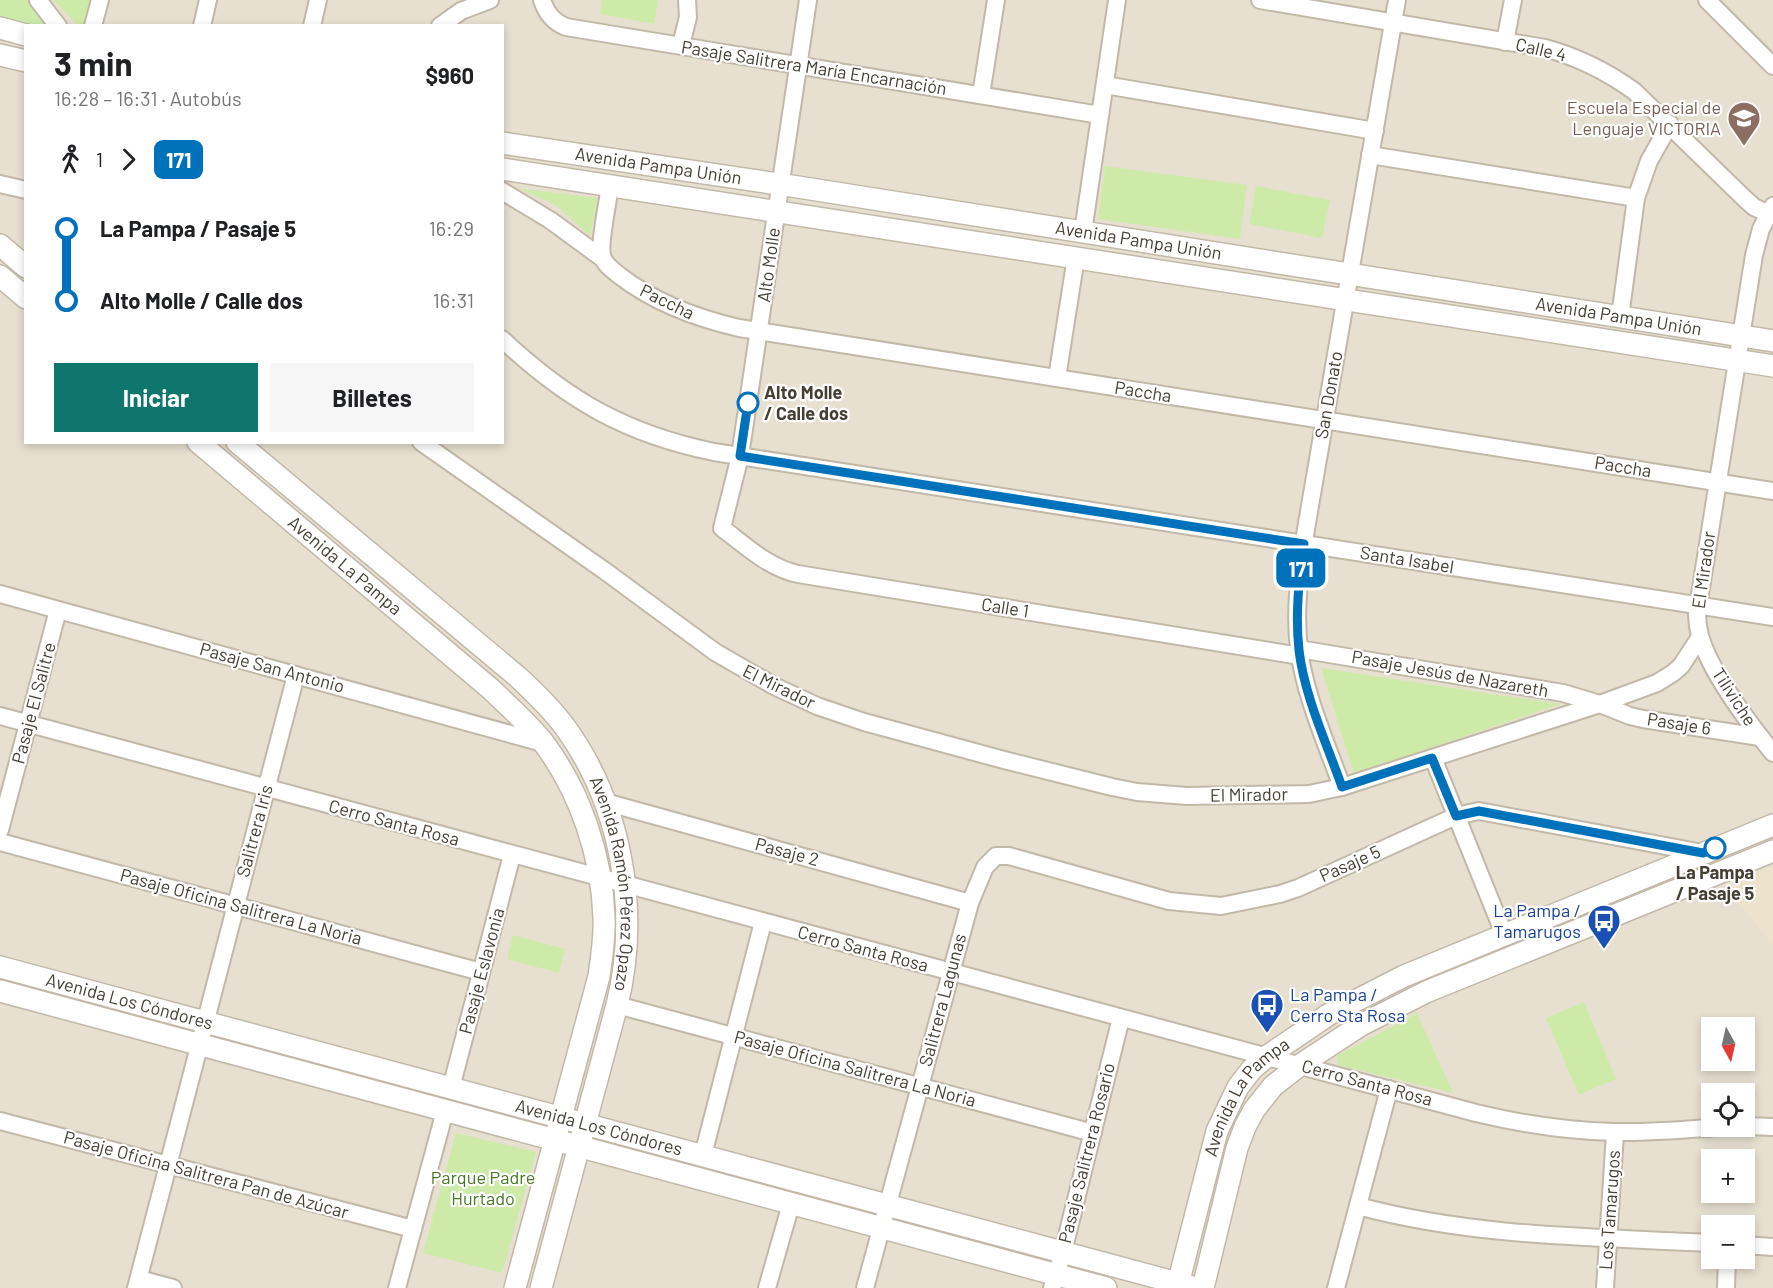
<!DOCTYPE html>
<html lang="es">
<meta charset="utf-8">
<style>
:root{--surface:#fff;--page:#f6f6f6;--text:#202124;--muted:#757577;--accent:#0f766e}
body{margin:0;font-family:Barlow,sans-serif;background:var(--page);color:var(--text);height:100vh;display:flex;flex-direction:column;font-size:22px;white-space:nowrap}
*{box-sizing:border-box;margin:0}
p{font-size:20px;color:var(--muted)}
.icon{flex:none;width:33px;height:33px;fill:none;stroke:currentColor;stroke-width:2;stroke-linecap:round;stroke-linejoin:round}
.map{position:relative;flex:1;overflow:hidden}
.side{position:absolute;left:24px;top:24px;width:480px;height:420px;display:flex;flex-direction:column;background:var(--surface);border-radius:0px;box-shadow:0 3px 9px #0003}
.side>*{flex:none}
.badge{padding:0 12px;border-radius:9px;font-size:21px;line-height:39px}
.needle{width:39px;rotate:172deg}
.buttons{position:absolute;left:1701px;top:1017px;display:grid;gap:12px}
.buttons a{display:grid;place-items:center;width:54px;height:54px;border-radius:0px;background:var(--surface);box-shadow:0 3px 9px #0003;font-size:30px}
.map>.badge{position:absolute;translate:-50% -50%;box-shadow:0 0 0 3px #fff}
.legs{display:flex;align-items:center;gap:9px;height:66px;padding:0 30px;font-size:20px}
.legs p{margin-inline-start:auto}
.overview{display:flex;align-items:center;justify-content:space-between;height:102px;padding:0 30px}
h1{font-size:33px;font-weight:700;line-height:45px}
.button{display:flex;gap:12px;margin-top:auto;padding:12px 30px}
.button a{flex:1;height:69px;border-radius:0px;background:var(--accent);color:#fff;font-size:24px;font-weight:700;line-height:69px;text-align:center}
.button a+a{background:var(--page);color:var(--text)}
ul{padding:0 30px;list-style:none}
li{display:flex;align-items:center;gap:21px;height:72px;font-size:22px}
li i{display:grid;place-items:center;width:9px;height:100%;margin:0 8px;background:currentColor}
li i::after{content:'';width:15px;height:15px;margin:-8px;border:4px solid;border-radius:50%;background:var(--surface)}
li p{margin-inline-start:auto}
li:first-child i{background:linear-gradient(#0000 50%,currentColor 0)}
li:last-child i{background:linear-gradient(currentColor 50%,#0000 0)}
.map>svg:first-child{display:block}
.residential{fill:#e7e0d1;fill-rule:evenodd}
.education{fill:#ede3cc}
.green{fill:#ceeaa9}
.lines{fill:none;stroke-linecap:round;stroke-linejoin:round}
.minor-casing{stroke:#c2b8a8;stroke-width:20}
.tertiary-casing{stroke:#c2b8a8;stroke-width:24}
.minor{stroke:#fff;stroke-width:16}
.tertiary{stroke:#fff;stroke-width:21}
.line-1-casing{stroke:#fff;stroke-width:14}
.line-1{stroke:#0072bc;stroke-width:9}
.stop-1-dot{fill:#fff;stroke:#0072bc;stroke-width:3}
.labels{text-anchor:middle;stroke-width:4.5;stroke-linejoin:round;paint-order:stroke}
.street-label{font-size:18px;fill:#453e33;stroke:#fff}
.education-label{font-size:18px;fill:#785e54;stroke:#fff;text-anchor:end}
.stop-label{font-size:18px;font-weight:bold;fill:#453e33;stroke:#fff;text-anchor:start}
.transit-label{font-size:18px;fill:#164399;stroke:#fff;text-anchor:end}
.park-label{font-size:18px;fill:#457a23;stroke:#fff}
</style>
<div class="map">
<svg width="1773" height="1288" viewBox="0 0 1773 1288">
<rect width="100%" height="100%" fill="#f3eee3"/>
<!-- residential -->
<path class="residential" d="M0,0H1773V1288H0ZM26,26H502V442H26ZM1712,1028H1744V1060H1712ZM1712,1094H1744V1126H1712ZM1712,1160H1744V1192H1712ZM1712,1226H1744V1258H1712Z"/>
<!-- education -->
<path class="education" d="M1773,866V946L1725,885L1750,875L1752,877L1757,875V873Z"/>
<!-- green -->
<g class="green">
<path d="M0,0H28L44,25L26,26L0,19Z"/>
<path d="M53,0H92L86,25H78Z"/>
<path d="M602,0H658L654,24L600,14Z"/>
<path d="M1105,166L1247,185L1240,239L1098,219Z"/>
<path d="M1256,186L1330,200L1322,238L1249,224Z"/>
<path d="M517,188L598,198L590,236L556,205Z"/>
<path d="M1321,668L1560,704L1354,774Z"/>
<path d="M513,935L565,949L559,973L507,959Z"/>
<path d="M1584,1002L1616,1079L1579,1095L1546,1018Z"/>
<path d="M1417,1013L1453,1093L1338,1065L1337,1056Z"/>
<path d="M456,1133L536,1152L502,1273L423,1253Z"/>
</g>
<g class="lines">
<!-- minor casing -->
<g class="minor-casing">
<g id="minor">
<path d="M38,0L58,26"/>
<path d="M542,0C546,13 553,22 566,27L1100,115"/>
<path d="M808,0L740,456L722,528C746,546 769,568 798,574L1300,656"/>
<path d="M1260,0L1545,48C1578,57 1606,71 1634,91L1744,198L1754,207L1773,216"/>
<path d="M1707,0L1773,66"/>
<path d="M93,26L100,0"/>
<path d="M202,26L208,0"/>
<path d="M312,26L318,0"/>
<path d="M440,26L461,11L490,0"/>
<path d="M1505,42L1513,0"/>
<path d="M681,45L688,17L687,0"/>
<path d="M1105,85L1375,131"/>
<path d="M981,95L996,0"/>
<path d="M1370,155L1636,198"/>
<path d="M0,184L26,190"/>
<path d="M610,186C608,201 599,243 602,255C604,265 613,270 620,276C655,303 696,318 739,328L1773,491"/>
<path d="M502,191L550,220L602,258"/>
<path d="M1773,206L1761,229L1754,255L1697,613C1697,620 1698,628 1700,636C1711,674 1748,722 1773,753"/>
<path d="M1083,232L1117,0"/>
<path d="M1620,317L1636,198L1649,161L1670,124"/>
<path d="M502,339C567,400 626,434 714,452L1773,617"/>
<path d="M1057,378L1076,257"/>
<path d="M421,442L605,571L715,652L774,686L817,706L864,722L1004,760L1112,787L1137,792L1187,796L1309,794L1342,787L1600,704L1657,683L1673,673L1681,666L1700,637"/>
<path d="M0,594L543,743"/>
<path d="M1299,649L1563,693L1600,704L1630,716L1643,719L1760,737"/>
<path d="M0,716L1476,1113C1522,1124 1567,1131 1613,1132C1653,1133 1694,1129 1733,1126"/>
<path d="M1433,758L1504,934"/>
<path d="M1342,787C1327,745 1304,693 1299,649C1294,609 1300,569 1306,529L1397,0"/>
<path d="M605,802L970,903"/>
<path d="M0,830L58,610"/>
<path d="M0,842L481,972"/>
<path d="M617,1005L1093,1133"/>
<path d="M451,1088L512,855"/>
<path d="M0,1121L413,1229"/>
<path d="M1744,1126L1773,1127"/>
<path d="M703,1155L763,922"/>
<path d="M1358,1206C1473,1237 1593,1237 1712,1243"/>
<path d="M1744,1245L1773,1247"/>
<path d="M139,1279L173,1288"/>
<path d="M136,1288L296,675"/>
<path d="M397,1288L445,1111"/>
<path d="M767,1288L791,1204"/>
<path d="M865,1288L970,903L985,867L996,856H1009L1169,901L1221,906L1280,894L1298,888L1456,816L1479,811L1703,853"/>
<path d="M1052,1288L1063,1252L1121,1018"/>
<path d="M1336,1288L1389,1089"/>
<path d="M1605,1288L1615,1133"/>
<path d="M1726,1288L1727,1258"/>
</g>
</g>
<!-- tertiary casing -->
<g class="tertiary-casing">
<g id="tertiary">
<path d="M0,28L26,35"/>
<path d="M0,55L26,61"/>
<path id="s1" d="M502,143L798,187L1773,341"/>
<path d="M502,169L1773,366"/>
<path d="M0,245L26,267"/>
<path d="M0,276L26,298"/>
<path id="s2" d="M198,442L492,690C509,707 528,723 543,742C580,791 602,856 604,917C605,937 602,956 599,976L515,1288"/>
<path id="s3" d="M237,442L518,677C535,693 552,709 565,727C622,806 640,911 617,1005L541,1288"/>
<path id="s4" d="M0,967L1196,1288"/>
<path d="M0,991L1106,1288"/>
<path id="s5" d="M1177,1288L1217,1131L1238,1087L1252,1069L1266,1057L1328,1015L1404,976L1773,825"/>
<path d="M1203,1288L1237,1148L1245,1127L1254,1110L1273,1086L1300,1065L1361,1025L1426,992L1773,851"/>
</g>
</g>
<!-- minor -->
<use href="#minor" class="minor"/>
<!-- tertiary -->
<use href="#tertiary" class="tertiary"/>
</g>
<g class="lines">
<!-- line-1 casing -->
<g class="line-1-casing">
<path id="line-1" d="M748,403L740,456L1304,544C1299,579 1295,614 1299,650C1304,695 1327,744 1342,787L1432,758L1456,816L1479,811L1703,853L1715,848"/>
</g>
<!-- line-1 -->
<use href="#line-1" class="line-1"/>
</g>
<!-- icons -->
<defs>
<g id="school-pin" transform="scale(1.725)"><path d="M0 17L-7.5 6A9.5 9.5 0 1 1 7.5 6Z" fill="#8d6e63" stroke="#fff"/><path d="M0-5L7-2L0 1L-7-2ZM-4 1L0 2.5L4 1V4Q0 6-4 4Z" fill="#fff"/></g>
<g id="bus-pin" transform="scale(1.725)"><path d="M0 17L-7.5 6A9.5 9.5 0 1 1 7.5 6Z" fill="#1a4fb4" stroke="#fff"/><path d="M-5-6H5V4H4V6H2V4H-2V6H-4V4H-5ZM-3.5-4V0h7V-4ZM-3.5 1.2v1.5H-2V1.2ZM2 1.2v1.5H3.5V1.2Z" fill="#fff"/></g>
</defs>
<g fill-rule="evenodd">
<use href="#school-pin" x="1744" y="118"/>
<use href="#bus-pin" x="1604" y="921"/>
<use href="#bus-pin" x="1267" y="1005"/>
</g>
<!-- markers -->
<g class="stop-1-dot">
<circle cx="748" cy="403" r="10"/>
<circle cx="1715" cy="848" r="10"/>
</g>
<g class="labels">
<!-- street labels -->
<g class="street-label">
<text transform="translate(1541 50) rotate(13)" y="6">Calle 4</text>
<text transform="translate(814 68) rotate(9)" y="6">Pasaje Salitrera María Encarnación</text>
<text dy="6" stroke="none"><textPath href="#s1" startOffset="158">Avenida Pampa Unión</textPath></text>
<text dy="6" stroke="none"><textPath href="#s1" startOffset="644">Avenida Pampa Unión</textPath></text>
<text transform="translate(769 265) rotate(-82)" y="6">Alto Molle</text>
<text transform="translate(667 302) rotate(26)" y="6">Paccha</text>
<text dy="6" stroke="none"><textPath href="#s1" startOffset="1130">Avenida Pampa Unión</textPath></text>
<text transform="translate(1143 392) rotate(9)" y="6">Paccha</text>
<text transform="translate(1329 395) rotate(-80)" y="6">San Donato</text>
<text transform="translate(1623 467) rotate(9)" y="6">Paccha</text>
<text transform="translate(1407 560) rotate(9)" y="6">Santa Isabel</text>
<text dy="6" stroke="none"><textPath href="#s2" startOffset="192">Avenida La Pampa</textPath></text>
<text transform="translate(1704 570) rotate(-82)" y="6">El Mirador</text>
<text transform="translate(1005 608) rotate(9)" y="6">Calle 1</text>
<text transform="translate(272 668) rotate(15)" y="6">Pasaje San Antonio</text>
<text transform="translate(1450 674) rotate(10)" y="6">Pasaje Jesús de Nazareth</text>
<text transform="translate(779 687) rotate(26)" y="6">El Mirador</text>
<text transform="translate(1734 697) rotate(57)" y="6">Tiliviche</text>
<text transform="translate(34 703) rotate(-75)" y="6">Pasaje El Salitre</text>
<text transform="translate(1679 724) rotate(9)" y="6">Pasaje 6</text>
<text transform="translate(1249 795) rotate(-1)" y="6">El Mirador</text>
<text transform="translate(394 823) rotate(15)" y="6">Cerro Santa Rosa</text>
<text transform="translate(255 831) rotate(-75)" y="6">Salitrera Iris</text>
<text transform="translate(787 852) rotate(15)" y="6">Pasaje 2</text>
<text transform="translate(1350 864) rotate(-24)" y="6">Pasaje 5</text>
<text dy="6" stroke="none"><textPath href="#s3" startOffset="603">Avenida Ramón Pérez Opazo</textPath></text>
<text transform="translate(241 907) rotate(15)" y="6">Pasaje Oficina Salitrera La Noria</text>
<text transform="translate(863 949) rotate(15)" y="6">Cerro Santa Rosa</text>
<text transform="translate(482 971) rotate(-75)" y="6">Pasaje Eslavonia</text>
<text transform="translate(943 1000) rotate(-75)" y="6">Salitrera Lagunas</text>
<text dy="6" stroke="none"><textPath href="#s4" startOffset="134">Avenida Los Cóndores</textPath></text>
<text transform="translate(855 1069) rotate(15)" y="6">Pasaje Oficina Salitrera La Noria</text>
<text transform="translate(1367 1083) rotate(15)" y="6">Cerro Santa Rosa</text>
<text dy="6" stroke="none"><textPath href="#s5" startOffset="207">Avenida La Pampa</textPath></text>
<text dy="6" stroke="none"><textPath href="#s4" startOffset="620">Avenida Los Cóndores</textPath></text>
<text transform="translate(1087 1153) rotate(-76)" y="6">Pasaje Salitrera Rosario</text>
<text transform="translate(206 1175) rotate(15)" y="6">Pasaje Oficina Salitrera Pan de Azúcar</text>
<text transform="translate(1610 1210) rotate(-86)" y="6">Los Tamarugos</text>
</g>
<!-- education labels -->
<g class="education-label">
<text x="1721" y="114">Escuela Especial de<tspan x="1721" dy="21">Lenguaje VICTORIA</tspan></text>
</g>
<!-- stop labels -->
<g class="stop-label">
<text x="764" y="399">Alto Molle<tspan x="764" dy="21">/ Calle dos</tspan></text>
<text x="1715" y="879" text-anchor="middle">La Pampa<tspan x="1715" dy="21">/ Pasaje 5</tspan></text>
</g>
<!-- transit labels -->
<g class="transit-label">
<text x="1581" y="917">La Pampa /<tspan x="1581" dy="21">Tamarugos</tspan></text>
<text x="1290" y="1001" text-anchor="start">La Pampa /<tspan x="1290" dy="21">Cerro Sta Rosa</tspan></text>
</g>
<!-- park labels -->
<g class="park-label">
<text x="483" y="1184">Parque Padre<tspan x="483" dy="21">Hurtado</tspan></text>
</g>
</g>
</svg>
<div class="buttons">
<a><svg class="needle" viewBox="-14 -14 28 28"><path d="M0-13l5 13h-10z" fill="#e53935"/><path d="M0 13l5-13h-10z" fill="#757577"/></svg></a>
<a><svg class="icon" aria-label="locate" viewBox="0 0 24 24"><circle cx="12" cy="12" r="6"/><path d="M12 2v4M12 18v4M2 12h4M18 12h4"/></svg></a>
<a>+</a>
<a>−</a>
</div>
<b class="badge" style="left:1301px;top:568px;background:#0072bc;color:#fff">171</b>
<section class="side">
<div class="overview"><div><h1>3 min</h1><p>16:28 – 16:31 · Autobús</p></div><b>$960</b></div>
<div class="legs"><svg class="icon" aria-label="walk" viewBox="0 0 24 24"><circle cx="13" cy="4" r="2"/><path d="M13 8l-2 6 4 7M11 14l-3 7M7 12l3-4h3l4 4"/></svg>1<svg class="icon" aria-label="forward" viewBox="0 0 24 24"><path d="M9 5l7 7-7 7"/></svg><b class="badge" style="background:#0072bc;color:#fff">171</b></div>
<ul>
<li><i style="color:#0072bc"></i><b>La Pampa / Pasaje 5</b><p>16:29</p></li>
<li><i style="color:#0072bc"></i><b>Alto Molle / Calle dos</b><p>16:31</p></li>
</ul>
<div class="button"><a>Iniciar</a><a>Billetes</a></div>
</section>
</div>
